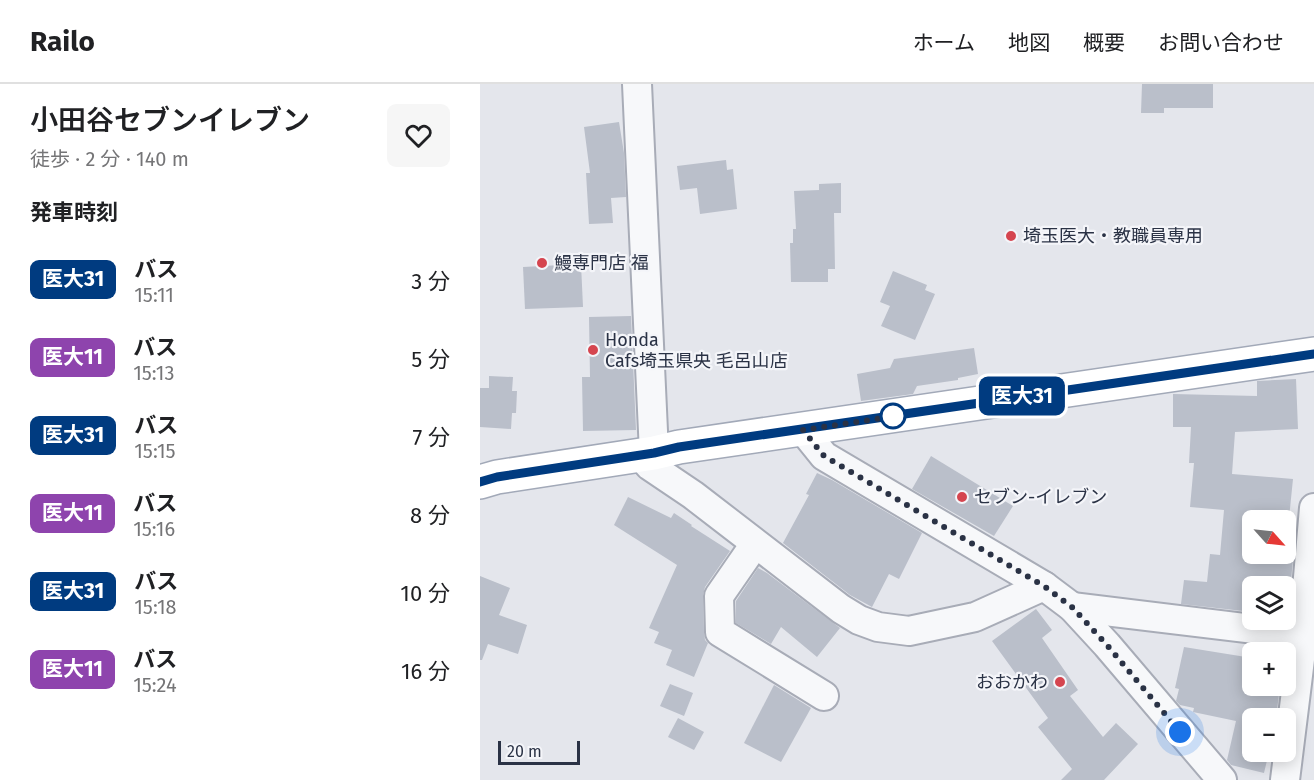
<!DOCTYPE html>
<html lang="ja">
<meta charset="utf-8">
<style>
:root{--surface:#fff;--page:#f6f6f6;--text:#202124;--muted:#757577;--line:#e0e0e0}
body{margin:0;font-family:"Fira Sans","Noto Sans JP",sans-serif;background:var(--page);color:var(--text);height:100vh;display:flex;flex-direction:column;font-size:22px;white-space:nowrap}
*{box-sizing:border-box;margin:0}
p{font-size:20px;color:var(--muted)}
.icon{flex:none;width:33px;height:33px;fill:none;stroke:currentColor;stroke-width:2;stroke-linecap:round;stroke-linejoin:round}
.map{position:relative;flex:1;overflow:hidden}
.side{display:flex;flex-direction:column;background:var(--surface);width:480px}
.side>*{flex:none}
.badge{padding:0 12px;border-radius:9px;font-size:21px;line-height:39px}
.needle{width:39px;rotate:117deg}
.controls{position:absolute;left:762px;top:426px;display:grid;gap:12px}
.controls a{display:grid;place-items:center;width:54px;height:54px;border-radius:9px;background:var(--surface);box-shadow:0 3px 15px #0003;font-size:30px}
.scale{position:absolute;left:18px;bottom:15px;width:82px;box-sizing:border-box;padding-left:6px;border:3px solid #2a3245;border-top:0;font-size:16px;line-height:21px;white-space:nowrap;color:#2a3245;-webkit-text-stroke:4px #f4f5f9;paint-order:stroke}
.you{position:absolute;width:30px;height:30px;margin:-15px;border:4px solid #fff;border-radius:50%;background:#1a73e8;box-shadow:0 0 0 9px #1a73e833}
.map>.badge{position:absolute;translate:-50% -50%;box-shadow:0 0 0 3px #fff}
h2{padding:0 30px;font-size:22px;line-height:54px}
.round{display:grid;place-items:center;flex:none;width:63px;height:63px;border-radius:9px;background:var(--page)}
.headline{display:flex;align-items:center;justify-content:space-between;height:102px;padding:0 30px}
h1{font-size:28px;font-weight:600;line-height:45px}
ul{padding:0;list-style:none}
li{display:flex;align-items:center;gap:18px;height:78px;padding:0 30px}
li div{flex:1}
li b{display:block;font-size:22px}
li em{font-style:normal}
li .badge{min-width:66px;font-weight:700;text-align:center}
header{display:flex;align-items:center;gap:36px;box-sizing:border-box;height:84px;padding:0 30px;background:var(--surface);border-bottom:2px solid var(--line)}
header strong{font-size:28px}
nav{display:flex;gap:33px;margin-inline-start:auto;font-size:21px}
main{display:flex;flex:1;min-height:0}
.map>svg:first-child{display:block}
.building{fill:#babfca;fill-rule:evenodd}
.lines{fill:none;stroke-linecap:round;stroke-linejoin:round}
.minor-casing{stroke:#a8acb7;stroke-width:32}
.primary-casing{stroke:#a2a9b8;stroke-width:36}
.minor{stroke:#f7f8fa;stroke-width:28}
.primary{stroke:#fff;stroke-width:33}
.line-casing{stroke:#fff;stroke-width:14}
.line{stroke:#003b80;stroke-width:9}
.walk{stroke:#2a3245;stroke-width:6;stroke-dasharray:0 10.8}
.poi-dot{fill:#d5454f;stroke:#f4f5f9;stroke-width:2}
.stop-dot{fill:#fff;stroke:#003b80;stroke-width:3}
.labels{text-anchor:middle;stroke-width:4.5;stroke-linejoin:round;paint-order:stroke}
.poi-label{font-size:18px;fill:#2a3245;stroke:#f4f5f9;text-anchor:start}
</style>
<header>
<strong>Railo</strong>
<nav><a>ホーム</a><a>地図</a><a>概要</a><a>お問い合わせ</a></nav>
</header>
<main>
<section class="side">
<div class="headline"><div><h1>小田谷セブンイレブン</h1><p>徒歩 · 2 分 · 140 m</p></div><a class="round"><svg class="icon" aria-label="heart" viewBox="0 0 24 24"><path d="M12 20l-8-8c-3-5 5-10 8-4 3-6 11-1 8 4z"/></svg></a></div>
<h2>発車時刻</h2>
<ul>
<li><span class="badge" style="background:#003b80;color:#fff">医大31</span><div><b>バス</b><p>15:11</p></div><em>3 分</em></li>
<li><span class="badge" style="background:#8e44ad;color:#fff">医大11</span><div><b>バス</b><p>15:13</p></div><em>5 分</em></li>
<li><span class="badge" style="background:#003b80;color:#fff">医大31</span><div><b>バス</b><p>15:15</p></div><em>7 分</em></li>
<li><span class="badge" style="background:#8e44ad;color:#fff">医大11</span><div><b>バス</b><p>15:16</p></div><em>8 分</em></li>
<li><span class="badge" style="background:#003b80;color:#fff">医大31</span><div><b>バス</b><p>15:18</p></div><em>10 分</em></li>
<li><span class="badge" style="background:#8e44ad;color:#fff">医大11</span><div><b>バス</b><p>15:24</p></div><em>16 分</em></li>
</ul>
</section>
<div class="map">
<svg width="834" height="696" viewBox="0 0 834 696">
<rect width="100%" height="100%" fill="#e4e6ec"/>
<!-- building -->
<g class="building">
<path d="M662,0H733V24H684V29H661Z"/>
<path d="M139,38L144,69L146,113L131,114L133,139L109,140L106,89H110L104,43Z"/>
<path d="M246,76L247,86L253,85L257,125L220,130L217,104L200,106L197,82Z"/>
<path d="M361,99V129H354L355,185H348V198H311L310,159H313V145H316L314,107L339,106V100Z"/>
<path d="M101,180L103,223L45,225L43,183Z"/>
<path d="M413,187L447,201L445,206L455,210L435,256L401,242L410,222L400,218Z"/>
<path d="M151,232L156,346L103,347L102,293H110L109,233Z"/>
<path d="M494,264L498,290L478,294V296L437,302L433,310L381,317L377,290L410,284L414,275Z"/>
<path d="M9,292L33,293L32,307H37L36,329H32L31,345L0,343V304H9Z"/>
<path d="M816,295L818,345L755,348L752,390L813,395L807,454H815L808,529H806V502H772V528L701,520L704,496L727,498L730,470L740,471L744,426L710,423L714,379H709L711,343H693V310L777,312V297ZM772,436H806V470H772Z"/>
<path d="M451,372L533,422L514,452L432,405Z"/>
<path d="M337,389L352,396L442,449L419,495L409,490L392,523L370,511L303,459L329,411L326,410Z"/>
<path d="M148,413L191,434L194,429L212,441L211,442L250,467L225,503L223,512L224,548L225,556L228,559L214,593L186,581L192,566L174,559L179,548L169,544L197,481L134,441Z"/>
<path d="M278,484L287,489L360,544L337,573L301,543L291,560L256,539V517Z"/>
<path d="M0,492L30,504L19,531L47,541L38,570L8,560L2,576H0Z"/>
<path d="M556,525L572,546L562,554L598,606L590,612L623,653L636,639L658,660L624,696H581L592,685L558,643L568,634L512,557Z"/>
<path d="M704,563L772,574V602H800L796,634H772V668H789L784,689L751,681L747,676L756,637L713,628L714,624L700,621L696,617L699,605L695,604Z"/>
<path d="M190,600L213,609L204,632L180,622Z"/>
<path d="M294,601L331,624L301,678L264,659Z"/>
<path d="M198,634L224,648L214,666L188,653Z"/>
</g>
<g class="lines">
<!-- minor casing -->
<g class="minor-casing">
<g id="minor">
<path d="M157,0L174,369"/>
<path d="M323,346L344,372L564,502L592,523L627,561L742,696"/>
<path d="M160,371L170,382L213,411L361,525L379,536L398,543L429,547L495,533L564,502"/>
<path d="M275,460L239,512L240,548L344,612"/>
<path d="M592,523L823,551"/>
<path d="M805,696L823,551L834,424"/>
</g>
</g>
<!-- primary casing -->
<g class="primary-casing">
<path id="primary" d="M0,398L17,393L174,369L199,363L834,270"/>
</g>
<!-- minor -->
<use href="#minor" class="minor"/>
<!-- primary -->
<use href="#primary" class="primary"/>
</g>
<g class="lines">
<!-- line casing -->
<g class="line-casing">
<path id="line" d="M0,398L17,393L174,369L199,363L834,270"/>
</g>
<!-- line -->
<use href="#line" class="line"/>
<!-- walk -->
<path class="walk" d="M413,332H416L323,346L344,372L564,502L592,523L627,561L700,648"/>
</g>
<!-- markers -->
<g class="poi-dot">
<circle cx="531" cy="152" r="6"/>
<circle cx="62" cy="179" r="6"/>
<circle cx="113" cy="266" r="6"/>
<circle cx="482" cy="413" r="6"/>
<circle cx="580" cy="598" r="6"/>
</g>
<circle class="stop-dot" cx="413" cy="332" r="12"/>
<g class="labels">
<!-- poi labels -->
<g class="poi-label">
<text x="543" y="158">埼玉医大・教職員専用</text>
<text x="74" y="185">鰻専門店 福</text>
<text x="125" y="262">Honda<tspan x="125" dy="21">Cafs埼玉県央 毛呂山店</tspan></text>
<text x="494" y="419">セブン-イレブン</text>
<text x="568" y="604" text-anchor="end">おおかわ</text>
</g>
</g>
</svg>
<div class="controls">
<a><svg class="needle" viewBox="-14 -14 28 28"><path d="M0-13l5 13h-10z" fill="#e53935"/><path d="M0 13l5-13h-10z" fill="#757577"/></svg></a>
<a><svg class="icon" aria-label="layers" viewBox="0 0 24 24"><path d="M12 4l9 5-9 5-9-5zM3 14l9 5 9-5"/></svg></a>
<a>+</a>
<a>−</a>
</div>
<div class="scale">20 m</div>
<div class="you" style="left:700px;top:648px"></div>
<b class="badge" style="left:542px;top:312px;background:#003b80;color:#fff">医大31</b>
</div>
</main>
